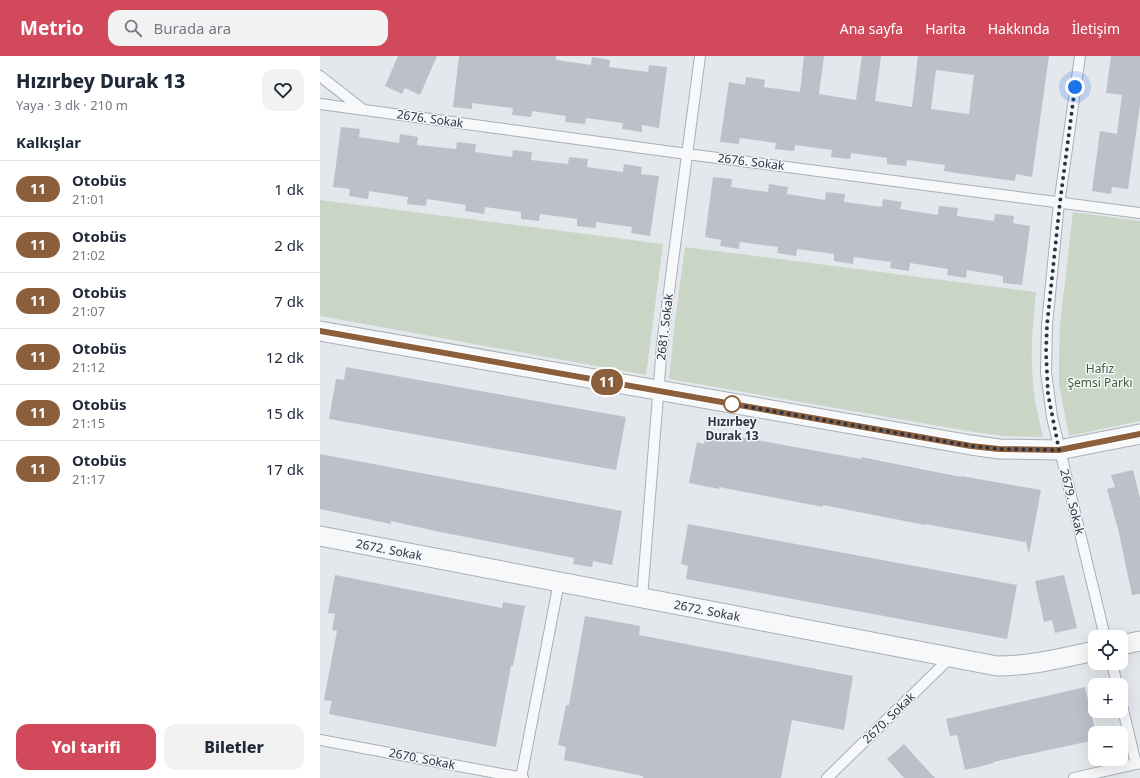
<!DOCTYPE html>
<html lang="tr">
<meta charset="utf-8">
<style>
:root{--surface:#fff;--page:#f2f2f3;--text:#1f2937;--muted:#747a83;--line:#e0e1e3;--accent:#d1495b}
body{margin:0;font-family:"Noto Sans",sans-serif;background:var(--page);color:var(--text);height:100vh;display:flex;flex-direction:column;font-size:15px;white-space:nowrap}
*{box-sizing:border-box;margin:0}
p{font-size:13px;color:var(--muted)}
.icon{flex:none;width:22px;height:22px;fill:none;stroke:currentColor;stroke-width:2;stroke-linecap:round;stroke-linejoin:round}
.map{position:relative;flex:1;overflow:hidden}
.details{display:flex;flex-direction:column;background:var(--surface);width:320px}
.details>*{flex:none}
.badge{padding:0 8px;border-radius:13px;font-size:14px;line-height:26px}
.tools{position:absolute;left:768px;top:574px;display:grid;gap:8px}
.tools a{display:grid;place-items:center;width:40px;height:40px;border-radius:8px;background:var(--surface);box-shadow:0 4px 16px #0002;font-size:20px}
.you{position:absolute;width:20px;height:20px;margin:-10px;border:3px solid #fff;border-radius:50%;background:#1a73e8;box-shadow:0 0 0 6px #1a73e833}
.map>.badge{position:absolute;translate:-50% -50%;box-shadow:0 0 0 2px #fff}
h2{padding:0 16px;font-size:15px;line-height:36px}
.round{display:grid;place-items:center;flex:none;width:42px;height:42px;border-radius:12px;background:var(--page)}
.headline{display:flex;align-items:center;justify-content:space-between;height:68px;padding:0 16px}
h1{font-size:19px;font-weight:800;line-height:30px}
.button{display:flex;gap:8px;margin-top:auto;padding:8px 16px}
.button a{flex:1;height:46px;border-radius:12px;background:var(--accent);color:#fff;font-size:16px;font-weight:800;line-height:46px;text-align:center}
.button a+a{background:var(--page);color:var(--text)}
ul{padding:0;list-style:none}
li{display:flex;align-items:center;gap:12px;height:56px;padding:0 16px;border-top:1px solid var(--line)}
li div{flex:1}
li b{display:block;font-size:15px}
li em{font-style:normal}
li .badge{min-width:44px;font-weight:700;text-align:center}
header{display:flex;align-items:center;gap:24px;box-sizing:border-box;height:56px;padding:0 20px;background:var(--accent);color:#fff}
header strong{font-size:19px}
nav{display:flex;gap:22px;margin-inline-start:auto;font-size:14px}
.search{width:280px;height:36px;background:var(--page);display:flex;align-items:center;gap:10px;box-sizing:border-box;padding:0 14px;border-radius:12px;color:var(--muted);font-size:15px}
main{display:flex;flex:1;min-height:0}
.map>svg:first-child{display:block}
.green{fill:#c9d6c5}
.building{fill:#bbc0ca;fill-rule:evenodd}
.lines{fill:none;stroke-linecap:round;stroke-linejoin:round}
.service-casing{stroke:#a9aeb7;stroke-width:12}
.minor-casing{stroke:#a9aeb7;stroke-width:21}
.service{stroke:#f7f8fa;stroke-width:10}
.minor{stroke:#f7f8fa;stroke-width:19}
.line-casing{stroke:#fff;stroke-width:9}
.line{stroke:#8b5e3c;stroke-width:6}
.walk{stroke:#2b3445;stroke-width:4;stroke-dasharray:0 7.2}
.stop-dot{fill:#fff;stroke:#8b5e3c;stroke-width:2}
.labels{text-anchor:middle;stroke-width:3;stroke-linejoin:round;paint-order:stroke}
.street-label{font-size:12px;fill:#2b3445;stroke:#f4f6f9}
.park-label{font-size:12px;fill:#3f6138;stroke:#f4f6f9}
.stop-label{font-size:12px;font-weight:bold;fill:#2b3445;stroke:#f4f6f9}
</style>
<header>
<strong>Metrio</strong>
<div class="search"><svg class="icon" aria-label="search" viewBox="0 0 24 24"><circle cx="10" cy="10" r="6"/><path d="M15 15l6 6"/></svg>Burada ara</div>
<nav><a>Ana sayfa</a><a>Harita</a><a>Hakkında</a><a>İletişim</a></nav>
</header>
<main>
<section class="details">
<div class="headline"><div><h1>Hızırbey Durak 13</h1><p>Yaya · 3 dk · 210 m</p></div><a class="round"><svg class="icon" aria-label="heart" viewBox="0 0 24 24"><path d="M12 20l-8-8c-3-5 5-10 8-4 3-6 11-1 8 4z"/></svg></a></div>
<h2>Kalkışlar</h2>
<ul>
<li><span class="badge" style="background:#8b5e3c;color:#fff">11</span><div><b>Otobüs</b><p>21:01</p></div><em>1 dk</em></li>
<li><span class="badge" style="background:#8b5e3c;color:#fff">11</span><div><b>Otobüs</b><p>21:02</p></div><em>2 dk</em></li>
<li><span class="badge" style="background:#8b5e3c;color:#fff">11</span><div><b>Otobüs</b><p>21:07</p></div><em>7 dk</em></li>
<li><span class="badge" style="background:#8b5e3c;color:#fff">11</span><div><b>Otobüs</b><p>21:12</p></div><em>12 dk</em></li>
<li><span class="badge" style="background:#8b5e3c;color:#fff">11</span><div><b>Otobüs</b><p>21:15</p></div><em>15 dk</em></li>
<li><span class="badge" style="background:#8b5e3c;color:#fff">11</span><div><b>Otobüs</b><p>21:17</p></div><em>17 dk</em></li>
</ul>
<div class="button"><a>Yol tarifi</a><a>Biletler</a></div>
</section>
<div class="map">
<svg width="820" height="722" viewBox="0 0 820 722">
<rect width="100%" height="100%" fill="#e4e7ec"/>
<!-- green -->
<g class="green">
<path d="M0,144L343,188L326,319L0,260Z"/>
<path d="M753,156L820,165V365L749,380L739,328V302L740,269Z"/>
<path d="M365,191L716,236C713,266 710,296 713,326C714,345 719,363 723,381L683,380L654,376L349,323L355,265Z"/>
</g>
<!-- building -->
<g class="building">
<path d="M78,0H117L100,39L85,32L82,38L65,30Z"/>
<path d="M139,0H236V4L271,9L272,1L290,4L289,11L328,16L329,9L347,11L339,72L322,69V76L302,73L303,67L266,62L265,68L245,66L246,60L212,55L211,61L192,59L193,52L152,47V53L133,51Z"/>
<path d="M484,0H504L499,38L536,44L542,0H561L555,45L592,51L598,0H729L712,121L696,118L695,125L643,118L624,115L625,109L587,104L586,110L567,108V102L531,97L530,103L511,101L512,94L475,89L474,95L455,93L456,87L420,82L419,88L400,86L409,26L425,29L426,21L445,24L444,31L480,36ZM616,14L654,19L649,58L611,53Z"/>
<path d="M791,0H820V49L808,133L792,131L791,138L772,135L780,75L797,78L802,39L786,37Z"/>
<path d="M21,71L40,73L39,81L79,87L80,78L98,81L97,89L136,93L137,86L156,88L155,96L192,101L193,94L212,96L211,104L248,108L249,101L268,103L267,111L303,116L304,108L322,111L321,118L339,120L330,180L311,177L312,171L276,166V172L257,170V163L220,158L219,165L201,163V156L165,151L164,158L145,155L146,149L107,143L106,150L87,148L88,141L49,135L48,143L29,140L30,133L13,131Z"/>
<path d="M393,121L412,123L411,131L448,136L449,128L468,131L467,138L505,144L506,136L525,138L524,146L562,151L563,143L582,146L580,153L618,159L619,150L638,152L637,160L674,165L675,158L694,160L693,167L710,170L702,229L683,227V220L647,214L646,222L627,219L628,213L590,207L589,215L570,212L571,206L534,201L533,208L514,205V198L477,193L476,200L457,197L458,191L420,186L419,193L400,190L401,184L385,181Z"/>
<path d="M26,311L306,361L296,414L9,363L16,323L24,324Z"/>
<path d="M386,375L541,403V401L641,421V420L721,434L709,498L705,483V486L605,468V469L503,449V451L399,431V433L369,427L377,386L384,388Z"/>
<path d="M0,398L302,455L292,509L273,505L272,511L253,508L254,502L120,476L71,465V468L0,453Z"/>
<path d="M813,414L820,442V538L812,539L798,473L787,433L795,431L791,419Z"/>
<path d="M368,468L697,529L687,583L366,523L368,510L361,508Z"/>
<path d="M15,519L182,552L183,546L205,550L193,610H191L176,691L9,658L12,645L4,644L17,575L12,574L15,558L8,557Z"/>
<path d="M744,519L757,572L735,577L732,564L724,566L715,525Z"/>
<path d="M265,560L320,570L319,579L533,620L524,674L472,664L461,722H323V720L244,704L246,691L238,689L246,649H249Z"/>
<path d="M765,631L775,674V684L673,706L674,707L645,714L637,679L630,680L626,663Z"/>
<path d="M584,688L601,707L615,722H584L567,703Z"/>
</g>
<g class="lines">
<!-- service casing -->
<g class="service-casing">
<g id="service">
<path d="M760,0L738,156L727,269L726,316L732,361L785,581"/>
<path d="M0,20L42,53"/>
<path d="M0,48L367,98L820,157"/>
<path d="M322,542L342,289L380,0"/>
<path d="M792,607L797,629"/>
<path d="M801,645L816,708"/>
<path d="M0,684L203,722"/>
<path d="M201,722L239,526"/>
<path d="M507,722L630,602"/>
<path d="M754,722L820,707"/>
</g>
</g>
<!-- minor casing -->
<g class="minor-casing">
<g id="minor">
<path d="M0,275L651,389L679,393L739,394L820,378"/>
<path d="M0,480L677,610C711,610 742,602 775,595"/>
<path d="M801,589L820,585"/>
</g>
</g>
<!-- service -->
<use href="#service" class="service"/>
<!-- minor -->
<use href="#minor" class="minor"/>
</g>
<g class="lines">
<!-- line casing -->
<g class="line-casing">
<path id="line" d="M0,275L651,390L679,393L739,394L820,378"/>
</g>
<!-- line -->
<use href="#line" class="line"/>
<!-- walk -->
<path class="walk" d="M412,348L651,390L679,393L739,394L728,338L726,296L727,269L740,146L755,31"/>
</g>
<!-- markers -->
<circle class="stop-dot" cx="412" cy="348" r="8"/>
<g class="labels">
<!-- street labels -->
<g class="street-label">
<text transform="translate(110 63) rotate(8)" y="4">2676. Sokak</text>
<text transform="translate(431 106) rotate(7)" y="4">2676. Sokak</text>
<text transform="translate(345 271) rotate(-83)" y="4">2681. Sokak</text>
<text transform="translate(752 446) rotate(76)" y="4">2679. Sokak</text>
<text transform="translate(69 494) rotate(11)" y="4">2672. Sokak</text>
<text transform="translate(387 555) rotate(11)" y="4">2672. Sokak</text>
<text transform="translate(569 662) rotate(-44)" y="4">2670. Sokak</text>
<text transform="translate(102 703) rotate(11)" y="4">2670. Sokak</text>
</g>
<!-- park labels -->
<g class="park-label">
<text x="780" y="317">Hafız<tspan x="780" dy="14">Şemsi Parkı</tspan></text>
</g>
<!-- stop labels -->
<g class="stop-label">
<text x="412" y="370">Hızırbey<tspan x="412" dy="14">Durak 13</tspan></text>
</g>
</g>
</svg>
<div class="tools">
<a><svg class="icon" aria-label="locate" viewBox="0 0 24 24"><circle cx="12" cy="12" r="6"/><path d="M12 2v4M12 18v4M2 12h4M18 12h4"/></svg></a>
<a>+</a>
<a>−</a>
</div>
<div class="you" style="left:755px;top:31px"></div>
<b class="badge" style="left:287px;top:326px;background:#8b5e3c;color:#fff">11</b>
</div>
</main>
